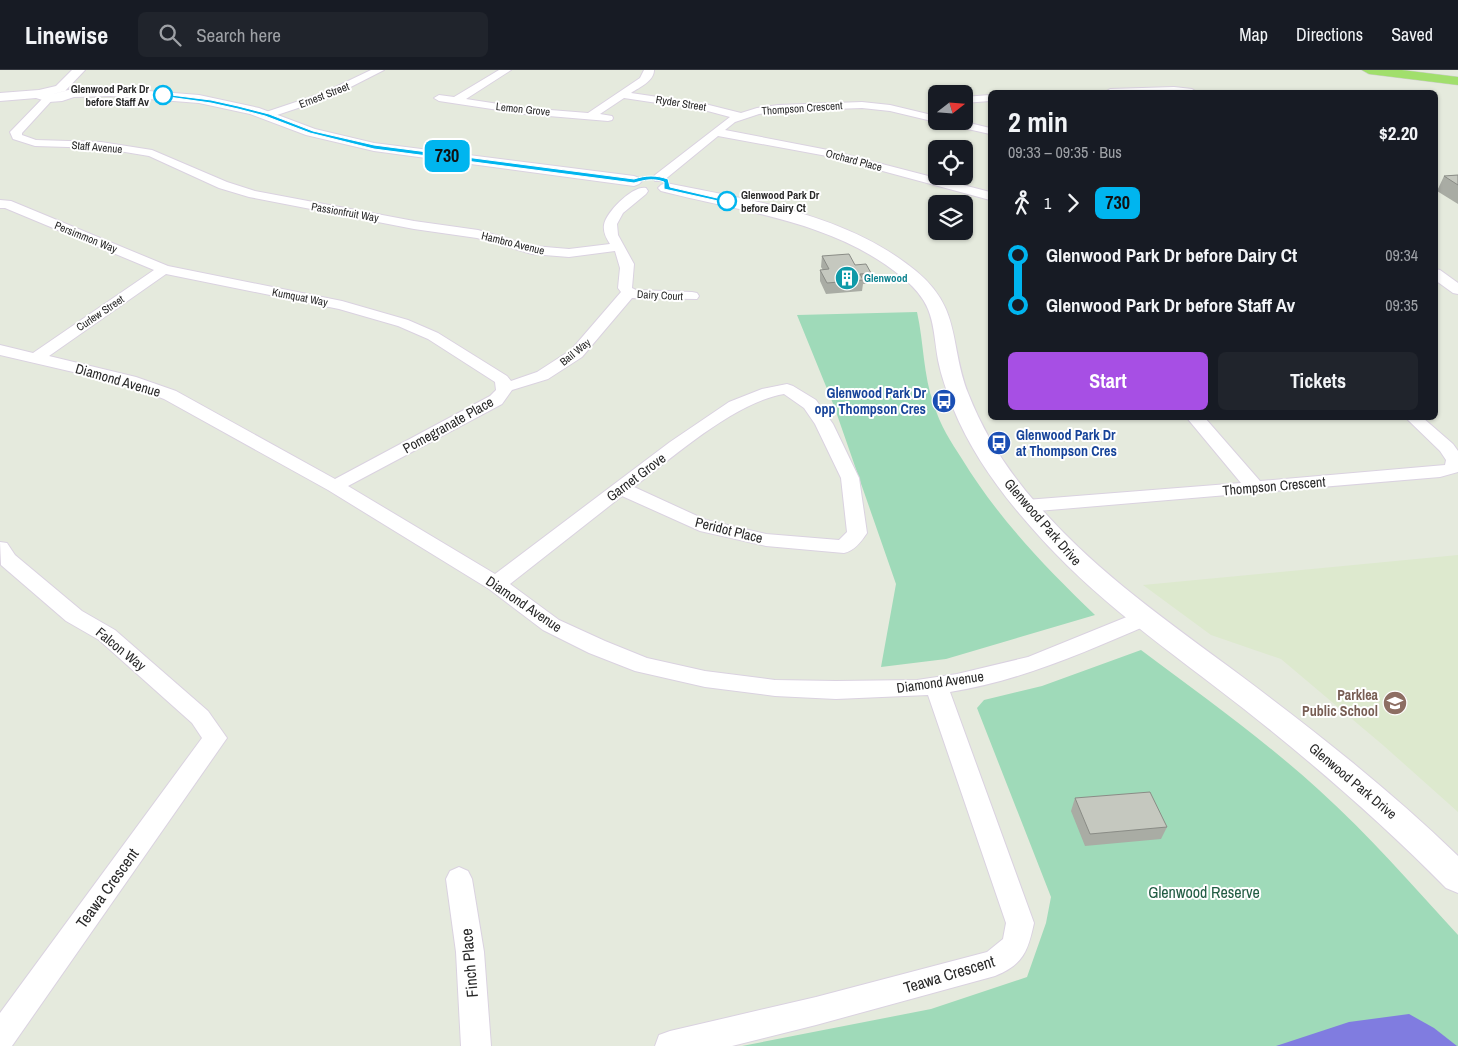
<!DOCTYPE html>
<meta charset="utf-8">
<style>
:root{--surface:#171b24;--page:#20242c;--text:#f1f3f6;--muted:#9ea1a6;--line:#363941;--accent:#a74fe4}
body{margin:0;font-family:"Archivo Narrow",sans-serif;background:var(--page);color:var(--text);height:100vh;display:flex;flex-direction:column;font-size:19px;white-space:nowrap}
*{box-sizing:border-box;margin:0}
p{font-size:16px;color:var(--muted)}
.icon{flex:none;width:28px;height:28px;fill:none;stroke:currentColor;stroke-width:2;stroke-linecap:round;stroke-linejoin:round}
.map{position:relative;flex:1;overflow:hidden}
.drawer{position:absolute;left:988px;top:20px;width:450px;height:330px;display:flex;flex-direction:column;background:var(--surface);border-radius:8px;box-shadow:0 1px 4px #0004}
.drawer>*{flex:none}
.badge{padding:0 10px;border-radius:8px;font-size:18px;line-height:32px}
.needle{width:32px;rotate:73deg}
.controls{position:absolute;left:928px;top:15px;display:grid;gap:10px}
.controls a{display:grid;place-items:center;width:45px;height:45px;border-radius:8px;background:var(--surface);box-shadow:0 1px 4px #0004;font-size:25px}
.map>.badge{position:absolute;translate:-50% -50%;box-shadow:0 0 0 2px #fff}
.legs{display:flex;align-items:center;gap:8px;height:55px;padding:0 20px;font-size:16px}
.legs p{margin-inline-start:auto}
.headline{display:flex;align-items:center;justify-content:space-between;height:85px;padding:0 20px}
h1{font-size:28px;font-weight:800;line-height:38px}
.button{display:flex;gap:10px;margin-top:auto;padding:10px 20px}
.button a{flex:1;height:58px;border-radius:8px;background:var(--accent);color:#fff;font-size:20px;font-weight:800;line-height:58px;text-align:center}
.button a+a{background:var(--page);color:var(--text)}
ul{padding:0 20px;list-style:none}
li{display:flex;align-items:center;gap:18px;height:50px;font-size:19px}
li i{display:grid;place-items:center;width:8px;height:100%;margin:0 6px;background:currentColor}
li i::after{content:'';width:12px;height:12px;margin:-6px;border:4px solid;border-radius:50%;background:var(--surface)}
li p{margin-inline-start:auto}
li:first-child i{background:linear-gradient(#0000 50%,currentColor 0)}
li:last-child i{background:linear-gradient(currentColor 50%,#0000 0)}
header{display:flex;align-items:center;gap:30px;box-sizing:border-box;height:70px;padding:0 25px;background:var(--surface);border-bottom:1px solid var(--line)}
header strong{font-size:24px}
nav{display:flex;gap:28px;margin-inline-start:auto;font-size:18px}
.search{width:350px;height:45px;background:var(--page);display:flex;align-items:center;gap:12px;box-sizing:border-box;padding:0 18px;border-radius:8px;color:var(--muted);font-size:19px}
.map>svg:first-child{display:block}
.education{fill:#dde9ce}
.green{fill:#9fdab9}
.water{fill:#807ce0}
.lines{fill:none;stroke-linecap:round;stroke-linejoin:round}
.minor-casing{stroke:#dad2e0;stroke-width:2}
.tertiary-casing{stroke:#dad2e0;stroke-width:2}
.primary-casing{stroke:#ccc;stroke-width:1}
.minor{fill:#fff;fill-rule:evenodd}
.tertiary{fill:#fff;fill-rule:evenodd}
.primary{fill:#a1df6c;fill-rule:evenodd}
.wall{fill:#a9aca4}
.building{fill:#c5c8bf;stroke:#8a8c86}
.line-1{fill:#00b5ef;stroke:#fff}
.stop-1-dot{fill:#fff;stroke:#00b5ef;stroke-width:2.5}
.labels{text-anchor:middle;stroke-width:4;stroke-linejoin:round;paint-order:stroke}
.far-stop-label{font-size:11px;font-weight:bold;fill:#292929;stroke:#fff;text-anchor:end}
.far-street-label{font-size:11px;fill:#292929;stroke:#fff}
.far-culture-label{font-size:11px;font-weight:bold;fill:#0d838f;stroke:#fff;text-anchor:start}
.street-label{font-size:14px;fill:#292929;stroke:#fff}
.transit-label{font-size:14px;font-weight:bold;fill:#164399;stroke:#fff;text-anchor:end}
.education-label{font-size:14px;font-weight:bold;fill:#785e54;stroke:#fff;text-anchor:end}
.near-street-label{font-size:16px;fill:#292929;stroke:#fff}
.near-park-label{font-size:16px;fill:#225d44;stroke:#fff}
</style>
<header>
<strong>Linewise</strong>
<div class="search"><svg class="icon" aria-label="search" viewBox="0 0 24 24"><circle cx="10" cy="10" r="6"/><path d="M15 15l6 6"/></svg>Search here</div>
<nav><a>Map</a><a>Directions</a><a>Saved</a></nav>
</header>
<div class="map">
<svg width="1458" height="976" viewBox="0 0 1458 976">
<rect width="100%" height="100%" fill="#e5eadd"/>
<!-- education -->
<path class="education" d="M1458,485V742L1384,676L1281,589L1211,565L1143,515Z"/>
<!-- green -->
<g class="green">
<path d="M917,242C924,273 923,305 934,335C940,355 951,372 962,389C998,448 1045,497 1095,545L946,589L881,597L896,514L834,336L797,245Z"/>
<path d="M1141,580C1201,625 1263,669 1319,720C1369,765 1413,816 1458,865V976H742L931,939L1027,907L1046,853L1051,827L977,638L984,630L1042,616Z"/>
</g>
<!-- water -->
<path class="water" d="M1409,944L1434,958L1457,976H1276L1349,952Z"/>
<g class="lines">
<!-- minor casing -->
<g class="minor-casing">
<g id="minor">
<path d="M371,0H384L331,27L271,47H263L262,45L263,43L323,23Z"/>
<path d="M499,0H511L466,29L525,38L588,43L640,8L644,0H654C654,11 640,17 631,23L705,34L741,43L757,38L778,35L862,32L890,35L936,46V51H961L990,58V64L941,53L940,51L936,52L890,41L862,38L778,41L759,44L735,52L725,60L828,80L990,122V130L827,86L718,66L663,111H655L653,108L655,105L730,47L704,40L624,28L600,44L612,46L613,48L612,50L608,51L525,44L439,31L434,28L439,25L454,27Z"/>
<path d="M1174,17L1192,19L1197,22H1105L1110,19Z"/>
<path d="M49,25L54,28L22,63V65L36,70L101,72L152,80L227,112L255,121L414,151L478,160L533,176L569,179L610,174C606,168 603,162 604,155C606,142 633,115 646,118L648,121L646,124L623,143L617,154L618,165L634,194L632,218L636,220L692,222L697,223L699,226L697,229L632,228L582,287L548,309L512,320L502,334L348,416L495,504L670,372L729,332L762,319L787,314L793,316L816,330L833,354L859,408L867,463C861,472 854,481 844,483L766,476L700,461L622,426L510,514L559,550L605,571L647,588L705,601L775,610L836,611L917,610L957,604L1028,587L1134,544L1142,542L1150,544L1153,549L1150,554C1085,582 1020,611 950,622L1034,853C1028,881 1023,895 995,906L816,955L732,976H655L659,965L670,961L816,927L987,882L1003,869L1006,853L928,625L836,629L775,626L705,617L635,601L589,583L543,560L489,519L328,420L164,329L125,314L0,285V275L33,283L154,200L5,138H0V130L11,131L168,196L342,231L408,250L438,263L507,306L511,311L537,302L571,280L621,222L618,218L620,198L615,181L569,187L532,184L477,168L414,159L249,127L219,118L149,86L101,78L35,76L13,69L10,62L12,60L45,26ZM166,204L339,239L398,256L428,269L495,312L496,320L490,326L335,409L176,321L136,307L49,286ZM784,324L804,338L815,354L841,408L847,462L839,470L766,464L706,450L634,417C673,387 735,332 784,324Z"/>
<path d="M990,25V31L964,33V27Z"/>
<path d="M1435,199L1440,200L1458,213V224L1453,223L1435,210Z"/>
<path d="M1187,348H1205L1260,411L1445,395L1446,390L1440,381L1406,348H1423L1453,374L1458,381V402L1440,407L1026,442L1019,440L1017,436L1019,432L1026,430L1241,413Z"/>
<path d="M0,472L7,473L15,485L82,541L115,560L208,641L227,668L12,976H0V943L202,668L192,653L99,570L66,551L1,495Z"/>
<path d="M459,797L468,801L472,809L484,882L491,976H461L456,882L446,809L450,801Z"/>
</g>
</g>
<!-- tertiary casing -->
<g class="tertiary-casing">
<g id="tertiary">
<path d="M72,0H85L65,21L53,24L72,19L110,18L199,25L259,38L315,59L374,73L634,106L639,108L642,111L639,114L634,116L374,81L306,65L250,44L199,33L110,26L74,27L62,31L49,32L36,28L0,31V23L39,20L56,16Z"/>
<path d="M666,113C750,130 847,144 916,201C962,239 949,274 968,323C984,364 1007,400 1036,433C1097,503 1166,550 1240,605C1316,662 1390,720 1458,786V823L1446,818C1383,754 1315,695 1244,639C1170,581 1093,529 1031,457C999,421 971,382 953,338C947,322 941,306 938,290C932,253 935,234 902,207C834,151 743,142 661,121L658,118L661,115Z"/>
</g>
</g>
<!-- primary casing -->
<g class="primary-casing">
<path id="primary" d="M1362,0H1402L1458,7V15L1369,4Z"/>
</g>
<!-- minor -->
<use href="#minor" class="minor"/>
<!-- tertiary -->
<use href="#tertiary" class="tertiary"/>
<!-- primary -->
<use href="#primary" class="primary"/>
</g>
<!-- wall -->
<g class="wall">
<path d="M1458,105V134L1437,121L1444,106Z"/>
<path d="M822,186L855,195L871,203L870,214H863L862,221L826,224L820,211V200H823L821,197Z"/>
<path d="M1075,728L1167,757L1161,769L1085,776L1071,741Z"/>
</g>
<!-- building -->
<g class="building">
<path d="M1458,105V115L1444,106Z"/>
<path d="M849,184L855,195L866,194L871,203L860,204L863,210L827,213L820,200L829,199L822,186Z"/>
<path d="M1150,722L1167,757L1090,764L1075,728Z"/>
</g>
<!-- line-1 -->
<path class="line-1" d="M163,24L211,30L238,36L269,44L313,61L374,75L634,109C646,105 656,105 668,109L670,117L730,131L727,133L664,119V112C653,108 645,110 634,113L374,79L310,63L265,46L238,39L211,33L161,26Z"/>
<!-- icons -->
<defs>
<g id="building-disc" transform="scale(1.25)"><circle r="9.5" fill="#0f9aa8" stroke="#fff"/><path d="M-4-6H4V6H1V3H-1V6H-4ZM-2.5-4.3h1.7v1.8h-1.7ZM.8-4.3h1.7v1.8H.8ZM-2.5-1h1.7V.8h-1.7ZM.8-1h1.7V.8H.8Z" fill="#fff"/></g>
<g id="bus-disc" transform="scale(1.25)"><circle r="9.5" fill="#1a4fb4" stroke="#fff"/><path d="M-5-6H5V4H4V6H2V4H-2V6H-4V4H-5ZM-3.5-4V0h7V-4ZM-3.5 1.2v1.5H-2V1.2ZM2 1.2v1.5H3.5V1.2Z" fill="#fff"/></g>
<g id="school-disc" transform="scale(1.25)"><circle r="9.5" fill="#8d6e63" stroke="#fff"/><path d="M0-5L7-2L0 1L-7-2ZM-4 1L0 2.5L4 1V4Q0 6-4 4Z" fill="#fff"/></g>
</defs>
<g fill-rule="evenodd">
<use href="#building-disc" x="847" y="208"/>
<use href="#bus-disc" x="944" y="331"/>
<use href="#bus-disc" x="999" y="373"/>
<use href="#school-disc" x="1395" y="633"/>
</g>
<!-- markers -->
<g class="stop-1-dot">
<circle cx="163" cy="25" r="9"/>
<circle cx="727" cy="131" r="9"/>
</g>
<g class="labels">
<!-- far-stop labels -->
<g class="far-stop-label">
<text x="149" y="23">Glenwood Park Dr<tspan x="149" dy="13">before Staff Av</tspan></text>
<text x="741" y="129" text-anchor="start">Glenwood Park Dr<tspan x="741" dy="13">before Dairy Ct</tspan></text>
</g>
<!-- far-street labels -->
<g class="far-street-label">
<text transform="translate(324 25) rotate(-21)" y="4">Ernest Street</text>
<text transform="translate(681 33) rotate(9)" y="4">Ryder Street</text>
<text transform="translate(802 38) rotate(-4)" y="4">Thompson Crescent</text>
<text transform="translate(523 39) rotate(6)" y="4">Lemon Grove</text>
<text transform="translate(97 77) rotate(5)" y="4">Staff Avenue</text>
<text transform="translate(854 90) rotate(15)" y="4">Orchard Place</text>
<text transform="translate(345 142) rotate(10)" y="4">Passionfruit Way</text>
<text transform="translate(86 167) rotate(22)" y="4">Persimmon Way</text>
<text transform="translate(513 173) rotate(14)" y="4">Hambro Avenue</text>
<text transform="translate(660 225) rotate(3)" y="4">Dairy Court</text>
<text transform="translate(300 227) rotate(11)" y="4">Kumquat Way</text>
<text transform="translate(100 243) rotate(-34)" y="4">Curlew Street</text>
<text transform="translate(575 282) rotate(-39)" y="4">Bail Way</text>
</g>
<!-- far-culture labels -->
<g class="far-culture-label">
<text x="864" y="212">Glenwood</text>
</g>
<!-- street labels -->
<g class="street-label">
<text transform="translate(118 310) rotate(16)" y="5">Diamond Avenue</text>
<text transform="translate(448 355) rotate(-29)" y="5">Pomegranate Place</text>
<text transform="translate(636 407) rotate(-37)" y="5">Garnet Grove</text>
<text transform="translate(1274 416) rotate(-5)" y="5">Thompson Crescent</text>
<text transform="translate(1043 452) rotate(49)" y="5">Glenwood Park Drive</text>
<text transform="translate(729 460) rotate(14)" y="5">Peridot Place</text>
<text transform="translate(524 534) rotate(34)" y="5">Diamond Avenue</text>
<text transform="translate(121 579) rotate(39)" y="5">Falcon Way</text>
<text transform="translate(940 612) rotate(-8)" y="5">Diamond Avenue</text>
<text transform="translate(1353 711) rotate(40)" y="5">Glenwood Park Drive</text>
</g>
<!-- transit labels -->
<g class="transit-label">
<text x="926" y="328">Glenwood Park Dr<tspan x="926" dy="16">opp Thompson Cres</tspan></text>
<text x="1016" y="370" text-anchor="start">Glenwood Park Dr<tspan x="1016" dy="16">at Thompson Cres</tspan></text>
</g>
<!-- education labels -->
<g class="education-label">
<text x="1378" y="630">Parklea<tspan x="1378" dy="16">Public School</tspan></text>
</g>
<!-- near-street labels -->
<g class="near-street-label">
<text transform="translate(107 818) rotate(-54)" y="6">Teawa Crescent</text>
<text transform="translate(469 893) rotate(-95)" y="6">Finch Place</text>
<text transform="translate(949 904) rotate(-17)" y="6">Teawa Crescent</text>
</g>
<!-- near-park labels -->
<g class="near-park-label">
<text x="1204" y="828">Glenwood Reserve</text>
</g>
</g>
</svg>
<div class="controls">
<a><svg class="needle" viewBox="-14 -14 28 28"><path d="M0-13l5 13h-10z" fill="#e53935"/><path d="M0 13l5-13h-10z" fill="#9ea1a6"/></svg></a>
<a><svg class="icon" aria-label="locate" viewBox="0 0 24 24"><circle cx="12" cy="12" r="6"/><path d="M12 2v4M12 18v4M2 12h4M18 12h4"/></svg></a>
<a><svg class="icon" aria-label="layers" viewBox="0 0 24 24"><path d="M12 4l9 5-9 5-9-5zM3 14l9 5 9-5"/></svg></a>
</div>
<b class="badge" style="left:447px;top:86px;background:#00b5ef;color:#111">730</b>
<section class="drawer">
<div class="headline"><div><h1>2 min</h1><p>09:33 – 09:35 · Bus</p></div><b>$2.20</b></div>
<div class="legs"><svg class="icon" aria-label="walk" viewBox="0 0 24 24"><circle cx="13" cy="4" r="2"/><path d="M13 8l-2 6 4 7M11 14l-3 7M7 12l3-4h3l4 4"/></svg>1<svg class="icon" aria-label="forward" viewBox="0 0 24 24"><path d="M9 5l7 7-7 7"/></svg><b class="badge" style="background:#00b5ef;color:#111">730</b></div>
<ul>
<li><i style="color:#00b5ef"></i><b>Glenwood Park Dr before Dairy Ct</b><p>09:34</p></li>
<li><i style="color:#00b5ef"></i><b>Glenwood Park Dr before Staff Av</b><p>09:35</p></li>
</ul>
<div class="button"><a>Start</a><a>Tickets</a></div>
</section>
</div>
